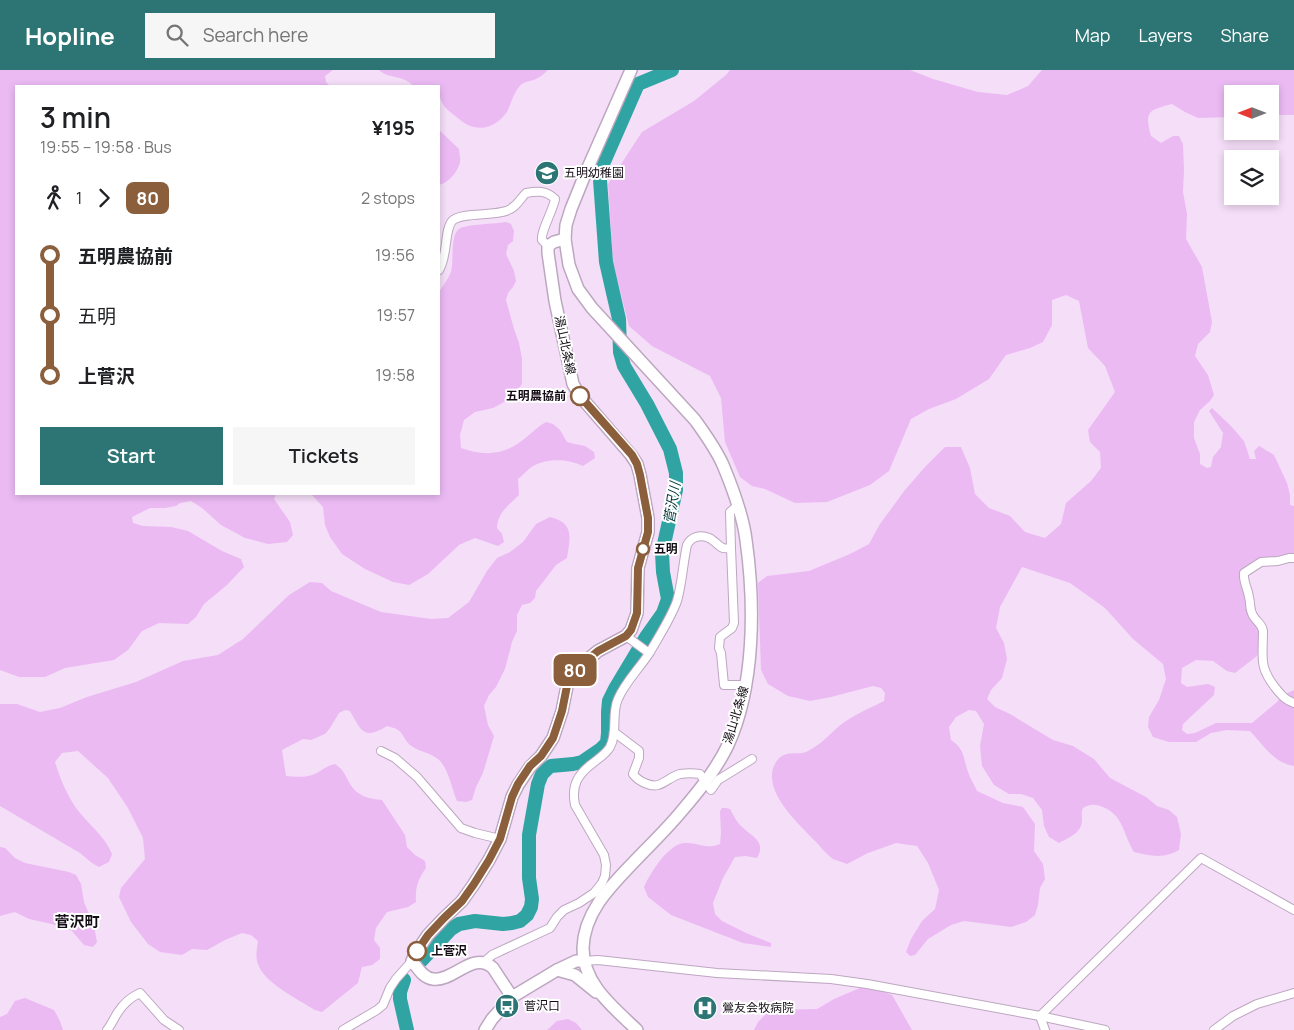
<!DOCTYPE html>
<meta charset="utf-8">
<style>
:root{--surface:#fff;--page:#f6f6f6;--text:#202124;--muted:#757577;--accent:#2c7574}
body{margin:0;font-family:Manrope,"Noto Sans JP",sans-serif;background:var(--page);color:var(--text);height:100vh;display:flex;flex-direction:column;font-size:19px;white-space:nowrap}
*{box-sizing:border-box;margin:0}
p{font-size:16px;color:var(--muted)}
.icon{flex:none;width:28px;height:28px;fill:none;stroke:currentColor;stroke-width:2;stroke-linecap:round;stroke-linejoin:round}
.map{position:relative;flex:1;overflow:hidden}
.sheet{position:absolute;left:15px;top:15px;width:425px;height:410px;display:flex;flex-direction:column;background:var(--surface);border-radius:0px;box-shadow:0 2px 8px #0003}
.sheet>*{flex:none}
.badge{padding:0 10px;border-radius:8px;font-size:18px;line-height:32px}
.needle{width:32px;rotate:270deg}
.fabs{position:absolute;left:1224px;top:15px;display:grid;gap:10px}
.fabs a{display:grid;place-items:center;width:55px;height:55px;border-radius:0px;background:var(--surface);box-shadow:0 2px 8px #0003;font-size:25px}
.map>.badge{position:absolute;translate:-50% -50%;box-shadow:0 0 0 2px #fff}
.legs{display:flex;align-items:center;gap:8px;height:55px;padding:0 25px;font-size:16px}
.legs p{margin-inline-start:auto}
.head{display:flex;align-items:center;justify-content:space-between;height:85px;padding:0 25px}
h1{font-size:28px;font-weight:600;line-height:38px}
.button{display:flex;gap:10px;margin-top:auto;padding:10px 25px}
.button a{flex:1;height:58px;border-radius:0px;background:var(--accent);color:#fff;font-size:20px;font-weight:600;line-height:58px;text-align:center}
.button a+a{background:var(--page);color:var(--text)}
ul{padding:0 25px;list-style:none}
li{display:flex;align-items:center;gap:18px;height:60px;font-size:19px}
li i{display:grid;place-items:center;width:8px;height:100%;margin:0 6px;background:currentColor}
li i::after{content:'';width:12px;height:12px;margin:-6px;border:4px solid;border-radius:50%;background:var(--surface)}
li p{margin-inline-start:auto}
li:first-child i{background:linear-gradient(#0000 50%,currentColor 0)}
li:last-child i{background:linear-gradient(currentColor 50%,#0000 0)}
header{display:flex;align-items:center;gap:30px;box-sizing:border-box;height:70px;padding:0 25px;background:var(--accent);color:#fff}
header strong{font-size:24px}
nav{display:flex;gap:28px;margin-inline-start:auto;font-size:18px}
.search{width:350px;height:45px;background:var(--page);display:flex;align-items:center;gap:12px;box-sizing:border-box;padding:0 18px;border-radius:0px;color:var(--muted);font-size:19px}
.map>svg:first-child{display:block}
.green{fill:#ebbaf3}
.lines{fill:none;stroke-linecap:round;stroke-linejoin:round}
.river{stroke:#30a4a2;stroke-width:14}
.street-casing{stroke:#bda7c0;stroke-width:10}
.secondary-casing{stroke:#bda7c0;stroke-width:14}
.street{stroke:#fff;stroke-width:8}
.secondary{stroke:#fff;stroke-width:11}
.line-1-casing{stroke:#fff;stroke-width:11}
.line-1{stroke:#8b5e3c;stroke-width:8}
.stop-1-dot{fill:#fff;stroke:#8b5e3c;stroke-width:2.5}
.labels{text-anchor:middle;stroke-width:4;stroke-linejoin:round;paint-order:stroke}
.poi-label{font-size:12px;fill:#140c15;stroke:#fff;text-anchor:start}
.street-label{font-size:12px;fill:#140c15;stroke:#fff}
.stop-label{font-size:12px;font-weight:bold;fill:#140c15;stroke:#fff;text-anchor:start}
.water-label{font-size:14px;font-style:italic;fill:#063b3b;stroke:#fff}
.quarter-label{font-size:15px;font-weight:bold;fill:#140c15;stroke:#fff}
</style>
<header>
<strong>Hopline</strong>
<div class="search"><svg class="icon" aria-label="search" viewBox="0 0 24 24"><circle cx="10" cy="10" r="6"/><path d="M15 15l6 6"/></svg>Search here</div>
<nav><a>Map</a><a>Layers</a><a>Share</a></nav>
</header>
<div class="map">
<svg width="1294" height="960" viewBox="0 0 1294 960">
<rect width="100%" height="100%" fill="#f5def8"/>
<!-- green -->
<g class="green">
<path d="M0,0H333L325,6L326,12L330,16H16V424H276L274,429L290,452L293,465L287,472L268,474L245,468L221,455L202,438L191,431L180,433L176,436L165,438H150L132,447L133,453L143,456L171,457L188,461L222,481L241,489L244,497L227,515L204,534L196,547L188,554L159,553L142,561L128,580L114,590L65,598L45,607H19L0,600Z"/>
<path d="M379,0H548C544,4 540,7 536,9C529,12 523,11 519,17C513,24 511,34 507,42C499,53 488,60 474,57C467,56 459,49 454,45C443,37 439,31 439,16H413C405,5 388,9 379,0Z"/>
<path d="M730,0H910L933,9L978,22L1007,25L1028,16L1042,0H1294V45H1270V24H1232V47L1198,48L1185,42L1172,34C1149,40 1144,41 1151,66L1161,73L1173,66H1179L1183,74L1184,100L1183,122L1187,144L1186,169L1202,197L1212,252L1210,262L1198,274L1195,286L1208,305L1214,325L1210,331L1200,340L1194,352V368L1200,384V394L1207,398L1211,397L1213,387L1221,377L1223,363L1209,341L1212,338L1231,356L1244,371L1250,389H1256L1254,381L1259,376L1274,385L1287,413L1290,425V435L1294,436V483L1258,491L1246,497L1243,512L1262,566L1257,586L1235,603L1227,601L1213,591L1196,590L1182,598L1181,613L1187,617L1208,614L1215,617L1214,625L1183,654L1182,660L1187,664L1195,663L1216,653H1252L1277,632L1283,625L1294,620V696C1274,693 1263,675 1250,661L1227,660L1211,663L1196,672H1169L1153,667L1148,657L1149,647L1159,630L1166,609L1163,594L1133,569L1105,538L1070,513L1022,497L1000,537L996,558L1004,573L1007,589L1002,608L991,620L987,629L995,637L1010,644L1053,670L1073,676L1094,689L1110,708L1146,727L1157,736L1169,740L1177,747L1181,764L1179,780C1163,789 1151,786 1134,782C1123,764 1124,746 1103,737C1095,734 1090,734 1083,738C1081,743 1082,745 1082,750C1082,763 1068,768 1059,773L1049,767L1044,756L1042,740L1033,728L1021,724H1009L994,715L982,696L980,676L984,654L976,641L969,640L956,647L949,657L951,670C965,679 963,688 968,702C970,708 974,714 977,721L1003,733L1023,737L1035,754L1034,781L1043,794L1045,809L1040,818L1038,835L1035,845L1026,852L1011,857L964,851L951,855L928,869L915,885L910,886L906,882L911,869L922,851L935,839L939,820L928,793L917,776L896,773L868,783L847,794C843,792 837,791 833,789C826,784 820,776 814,770C798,753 761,720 775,694C784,677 798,687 808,681C820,675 828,666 838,657C851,646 868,639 884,631L885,623L881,618L873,616L831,627L810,631L788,626L768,614L761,600L758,513L767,506L809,501L850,484L869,474L880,454L905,420L925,397L945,377H961L970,398L975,424L989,438L1010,446L1025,462L1045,468L1061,454L1066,433L1091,411L1101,398L1100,382L1090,372L1088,360L1115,322L1105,296L1088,278L1079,231L1066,225L1052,230V255L1043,272L1030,278L1006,285L989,309L956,329L929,339L911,349L889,401L870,415L827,432L795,433L765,419L752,416L740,407L725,372L721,328L710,306L652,276L629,256L613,193L608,114L642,62L694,31L726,5Z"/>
<path d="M439,60L459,79C459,83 461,88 460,92C458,102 448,113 439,115Z"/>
<path d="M506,152L511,154L514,161L513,171L508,175L506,184L514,201L516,211L513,217L508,223L506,230L514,259L519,273L522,289V314L510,329L493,338L475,342L464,350L460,365L461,378C477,384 496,386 512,377C522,372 532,362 541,355L546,352L553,354L560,360L567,372L575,374L585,376L594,382L595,388L583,396C568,389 549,388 533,396C528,399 523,405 518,409L519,425C508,436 498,442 497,458L502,464L504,472L498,476L475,468L459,475L428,504L409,515L393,512L365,499L342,484L330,467L325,455L323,437L312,425L308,424H439V222C443,216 448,209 451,202C454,191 450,165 459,159C467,154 495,154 506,152Z"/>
<path d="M550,447C575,453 570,468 567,488L556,495L536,521L535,528L530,533L522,535L517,545V561L512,572L505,599L496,617L489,625L484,636L488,655L494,666L483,703L476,717L472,730L466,732L457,731C452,719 448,697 438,689C429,682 419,682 410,675C405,671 403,663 398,660C396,658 390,657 387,656C363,671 361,660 350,641L345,640L339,643L330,658L325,664L311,670L303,669L282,680L286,706C296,707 308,708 317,703C325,698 327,696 335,694C344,700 345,705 350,714C357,726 369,729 382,730L405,765L407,777L415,785L425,791L426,798C418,809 415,818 416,832L408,837L387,842L376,858L374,870L380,878V889L372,895L362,897L358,913L322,942L315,940C299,930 263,912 258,894C255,886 257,878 258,871L251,865L242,863L225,870L207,880L192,879L182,885L160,882L148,874L131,852L119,827L121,818L145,789L143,768L128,738L108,708L78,681L62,683L55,692C60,708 66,723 76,738C87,753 105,766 112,784L109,792L99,797L92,793L80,783L0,736V634H17L40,642L60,638L87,627L136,612L183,591L218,585L243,569L289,525L310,512L322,513L331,521L381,542L431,549L448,548L469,532L487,501L497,488L510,482L523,472L536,454Z"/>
<path d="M722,738H726L730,739C734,746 736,751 741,756C751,766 767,771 757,788L746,786L735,787L723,808L713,833L715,844L722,851L746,863L771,873V877L743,873L671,845L648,827L644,817C650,803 669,773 685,773C698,772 706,780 720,774L721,763L720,741Z"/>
<path d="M0,777L5,778L15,788L25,793L69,802L76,805L81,814L84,832L94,856L97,872L93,877L84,875L72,861L52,854L29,849L15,842L0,846Z"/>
<path d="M860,918H873L892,925L912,960H754L758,952L770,940L817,939L834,929Z"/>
<path d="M25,928L54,940L60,951L63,960H0V947L7,944L15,931Z"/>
<path d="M568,949L576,953L582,960H547L557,951Z"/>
</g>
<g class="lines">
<!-- river -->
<g class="river">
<path d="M421,891L451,859L459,854L475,851L503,854L512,853L520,851L527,845L531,837L532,829L529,808V765L538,714L542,704L547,699L551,696L573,694L582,692L601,679L607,673L608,663V642L609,631L616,617L646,567L663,543L668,529L663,502L662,483L676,420V403L670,379L647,334L624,296L620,282L619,249L606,192L600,110L603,94L638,14L672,0"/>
<path d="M404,910L400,922V929L407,960"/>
</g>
<!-- street casing -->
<g class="street-casing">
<g id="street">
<path d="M439,200C448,186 444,161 452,151C460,142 493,146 506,141C516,138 519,130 526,123C537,121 546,120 555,129C554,138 540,163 542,170C543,171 547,175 548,176"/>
<path d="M731,478L734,553L732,558L720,567L719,578L721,583L724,615H746"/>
<path d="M1294,488H1289L1278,491L1261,492L1244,503C1243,512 1248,519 1249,527C1251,534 1249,541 1254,547C1257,552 1262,554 1263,561C1263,589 1258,597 1278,621C1283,627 1286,630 1294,633"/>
<path d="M626,566L649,583"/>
<path d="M614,662L639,681V688L633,704C638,711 650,717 658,715C665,713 672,706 680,704C687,703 693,703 700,704L711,720L718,710L752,689"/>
<path d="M381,681L395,688L417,707L461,758L475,763L500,769"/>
<path d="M584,891L598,890L717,903L831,909L867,914L1040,946L1105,960"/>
<path d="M483,893L492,885L550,858L557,847L564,840L579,833L594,823L602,813L605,806L606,795L604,785L575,735C571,715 578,704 593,693C599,688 606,684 610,677C618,662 611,644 618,629C625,612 640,598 650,582C659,566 671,548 677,531C682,514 683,493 687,475C691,467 700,464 709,468C714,470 718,476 723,478C724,479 729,478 731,478L730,442L738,435"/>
<path d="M1040,946L1201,788L1294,840"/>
<path d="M1040,946L1045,960"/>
<path d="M107,960C112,954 114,948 118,942C124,933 131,927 140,923L164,950L179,960"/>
<path d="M343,960L377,940L383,935L390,918L396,909L412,891"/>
<path d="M1214,960L1233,946L1257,934L1294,923"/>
</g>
</g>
<!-- secondary casing -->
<g class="secondary-casing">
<g id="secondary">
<path d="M631,0L586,102L571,139L566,155L565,169L569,195L578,219L592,238L695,350C705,364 716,379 723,395C733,419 743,445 746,470C755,534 755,616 728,675C716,700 698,722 680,743C665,761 647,778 631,795C609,818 584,843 583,878C583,914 613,937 637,960"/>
<path d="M557,900L575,905L596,922"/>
<path d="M512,927L493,898C474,880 453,912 433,909C423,908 418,898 412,891L417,881L428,865L444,848L462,831L474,814L489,790L500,769L512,727L518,715L530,697L541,686L553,668L562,641L568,611L576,599L598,581L626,566L631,560L637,543L638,498L648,462V448L640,405L637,394L631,385L580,326L573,314L555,231L548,183V176L554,172L565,169"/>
<path d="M485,960L492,949L512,927L557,900L576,891H584"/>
</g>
</g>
<!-- street -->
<use href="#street" class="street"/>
<!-- secondary -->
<use href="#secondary" class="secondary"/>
</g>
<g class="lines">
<!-- line-1 casing -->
<g class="line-1-casing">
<path id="line-1" d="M417,881L428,865L444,848L462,831L474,814L489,790L500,769L512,727L518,714L530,696L541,686L553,668L562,641L568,611L576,599L598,581L626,566L631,560L637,543L638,498L648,462V448L640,405L637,394L632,385L580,326"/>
</g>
<!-- line-1 -->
<use href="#line-1" class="line-1"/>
</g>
<!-- icons -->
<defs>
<g id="school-disc" transform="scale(1.25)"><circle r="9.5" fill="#2c7574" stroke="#fff"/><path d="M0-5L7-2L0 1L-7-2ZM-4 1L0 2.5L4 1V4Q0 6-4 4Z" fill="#fff"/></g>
<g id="bus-disc" transform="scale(1.25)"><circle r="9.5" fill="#2c7574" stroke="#fff"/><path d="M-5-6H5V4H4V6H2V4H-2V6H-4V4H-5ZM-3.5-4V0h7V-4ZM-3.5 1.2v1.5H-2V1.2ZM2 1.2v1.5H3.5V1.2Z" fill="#fff"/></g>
<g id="hospital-disc" transform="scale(1.25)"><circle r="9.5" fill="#2c7574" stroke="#fff"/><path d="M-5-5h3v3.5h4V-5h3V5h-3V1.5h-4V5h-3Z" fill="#fff"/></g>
</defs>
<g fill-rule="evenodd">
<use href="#school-disc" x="547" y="103"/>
<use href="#bus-disc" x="507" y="936"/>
<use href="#hospital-disc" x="705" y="938"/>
</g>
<!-- markers -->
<g class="stop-1-dot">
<circle cx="580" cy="326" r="9"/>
<circle cx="643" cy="479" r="6"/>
<circle cx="417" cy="881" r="9"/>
</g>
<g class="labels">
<!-- poi labels -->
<g class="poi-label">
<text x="564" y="107">五明幼稚園</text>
<text x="524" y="940">菅沢口</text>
<text x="722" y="942">鶯友会牧病院</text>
</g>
<!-- street labels -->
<g class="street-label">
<text transform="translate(565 275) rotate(78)" y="4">湯山北条線</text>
<text transform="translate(736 645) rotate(-73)" y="4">湯山北条線</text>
</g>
<!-- stop labels -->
<g class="stop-label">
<text x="566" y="330" text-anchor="end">五明農協前</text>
<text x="654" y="483">五明</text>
<text x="431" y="885">上菅沢</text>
</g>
<!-- water labels -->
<g class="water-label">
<text transform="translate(672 433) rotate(-81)" y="5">菅沢川</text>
</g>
<!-- quarter labels -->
<g class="quarter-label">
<text x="77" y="857">菅沢町</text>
</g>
</g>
</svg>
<div class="fabs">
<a><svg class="needle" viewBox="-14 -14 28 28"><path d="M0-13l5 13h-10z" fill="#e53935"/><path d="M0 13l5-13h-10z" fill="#757577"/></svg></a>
<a><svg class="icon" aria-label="layers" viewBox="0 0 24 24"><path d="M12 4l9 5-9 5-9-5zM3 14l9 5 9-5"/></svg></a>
</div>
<b class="badge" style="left:575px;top:600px;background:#8b5e3c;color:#fff">80</b>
<section class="sheet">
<div class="head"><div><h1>3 min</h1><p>19:55 – 19:58 · Bus</p></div><b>¥195</b></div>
<div class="legs"><svg class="icon" aria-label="walk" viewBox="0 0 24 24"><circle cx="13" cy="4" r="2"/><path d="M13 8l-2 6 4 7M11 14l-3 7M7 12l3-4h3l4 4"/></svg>1<svg class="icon" aria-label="forward" viewBox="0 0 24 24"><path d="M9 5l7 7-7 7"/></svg><b class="badge" style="background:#8b5e3c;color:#fff">80</b><p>2 stops</p></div>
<ul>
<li><i style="color:#8b5e3c"></i><b>五明農協前</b><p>19:56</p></li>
<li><i style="color:#8b5e3c"></i><span>五明</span><p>19:57</p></li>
<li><i style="color:#8b5e3c"></i><b>上菅沢</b><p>19:58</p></li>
</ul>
<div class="button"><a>Start</a><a>Tickets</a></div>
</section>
</div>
